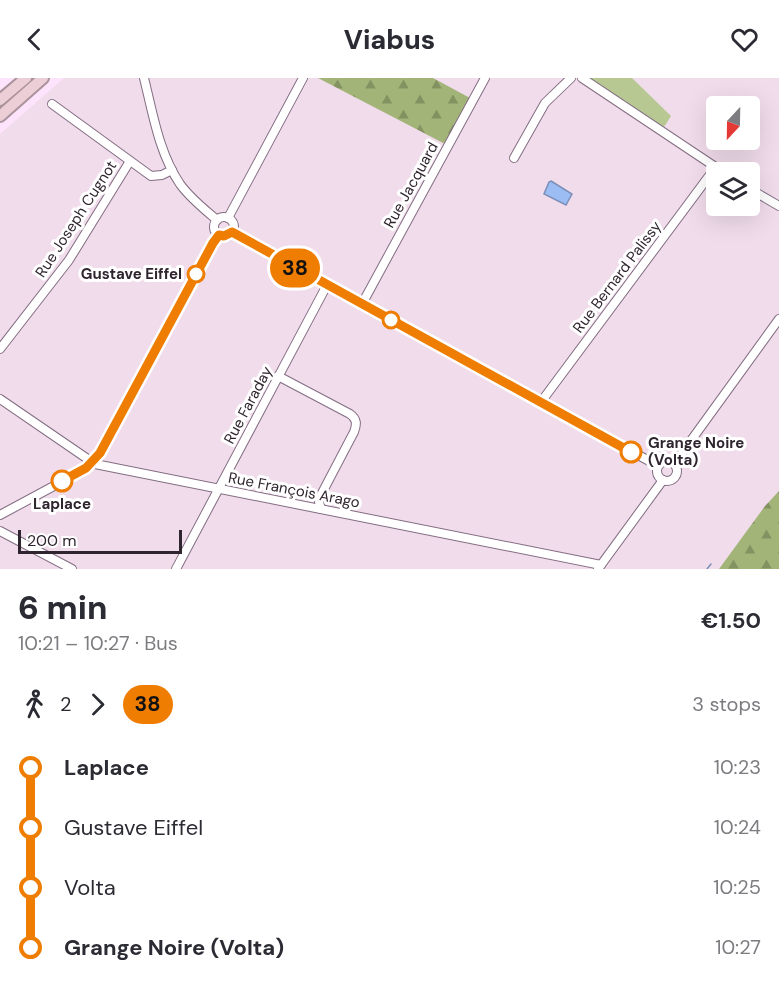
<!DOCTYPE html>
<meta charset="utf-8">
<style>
:root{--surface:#fff;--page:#f2f2f3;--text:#2b2b33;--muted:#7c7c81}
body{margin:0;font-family:"DM Sans",sans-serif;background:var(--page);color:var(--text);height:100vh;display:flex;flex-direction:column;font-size:22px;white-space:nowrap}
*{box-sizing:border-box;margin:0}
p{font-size:20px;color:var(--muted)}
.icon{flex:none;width:33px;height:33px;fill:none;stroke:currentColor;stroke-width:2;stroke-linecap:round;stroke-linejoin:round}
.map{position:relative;height:491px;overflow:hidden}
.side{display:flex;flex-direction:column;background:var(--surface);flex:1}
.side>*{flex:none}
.badge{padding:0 12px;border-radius:20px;font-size:21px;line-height:39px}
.needle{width:39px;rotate:202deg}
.controls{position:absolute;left:706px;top:18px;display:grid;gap:12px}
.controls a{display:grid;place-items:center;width:54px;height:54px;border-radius:6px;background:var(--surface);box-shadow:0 6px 24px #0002;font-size:30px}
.scale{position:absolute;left:18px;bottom:15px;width:164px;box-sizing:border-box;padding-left:6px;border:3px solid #2f252e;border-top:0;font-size:16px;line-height:21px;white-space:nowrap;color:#2f252e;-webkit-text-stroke:4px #fff;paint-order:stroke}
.map>.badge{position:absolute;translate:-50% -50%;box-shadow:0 0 0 3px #fff}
.legs{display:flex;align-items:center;gap:9px;height:66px;padding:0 18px;font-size:20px}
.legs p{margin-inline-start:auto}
.summary{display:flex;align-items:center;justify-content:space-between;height:102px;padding:0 18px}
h1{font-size:33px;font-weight:800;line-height:45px}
ul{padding:0 18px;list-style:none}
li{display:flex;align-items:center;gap:21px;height:60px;font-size:22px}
li i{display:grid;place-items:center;width:9px;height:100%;margin:0 8px;background:currentColor}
li i::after{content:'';width:15px;height:15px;margin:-8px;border:4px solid;border-radius:50%;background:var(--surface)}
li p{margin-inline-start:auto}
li:first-child i{background:linear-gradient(#0000 50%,currentColor 0)}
li:last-child i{background:linear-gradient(currentColor 50%,#0000 0)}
header{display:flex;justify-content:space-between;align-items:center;height:78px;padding:0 18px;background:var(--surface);font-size:27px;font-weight:800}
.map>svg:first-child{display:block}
.industrial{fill:#f1dceb;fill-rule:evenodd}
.forest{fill:url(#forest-firs)}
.green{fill:#b7c892}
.water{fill:#9cbdf3;stroke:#7b8fb8;stroke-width:1.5}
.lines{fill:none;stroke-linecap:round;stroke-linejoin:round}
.stream{stroke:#7b8fb8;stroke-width:1.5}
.minor-casing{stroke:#836d82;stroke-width:10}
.highway-casing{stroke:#aa939b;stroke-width:14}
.minor{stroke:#fff;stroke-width:8}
.highway{stroke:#ecced6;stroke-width:10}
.line-1-casing{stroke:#fff;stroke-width:14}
.line-1{stroke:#ee7d01;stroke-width:9}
.stop-1-dot{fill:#fff;stroke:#ee7d01;stroke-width:3}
.labels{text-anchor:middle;stroke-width:6;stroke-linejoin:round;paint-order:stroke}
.street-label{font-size:15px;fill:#2f252e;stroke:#fff}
.stop-label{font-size:15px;font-weight:bold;fill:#2f252e;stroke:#fff;text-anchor:end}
</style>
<header><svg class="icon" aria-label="back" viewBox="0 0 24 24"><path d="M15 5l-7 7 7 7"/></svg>Viabus<svg class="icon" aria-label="heart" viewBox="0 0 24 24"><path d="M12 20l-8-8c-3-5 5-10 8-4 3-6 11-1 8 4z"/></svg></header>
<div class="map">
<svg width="779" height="491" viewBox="0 0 779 491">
<defs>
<pattern id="forest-firs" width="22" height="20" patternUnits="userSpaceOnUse" patternTransform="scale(1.5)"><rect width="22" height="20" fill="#a2b477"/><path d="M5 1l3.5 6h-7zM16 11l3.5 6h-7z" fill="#849262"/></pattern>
</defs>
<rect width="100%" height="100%" fill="#fde4fc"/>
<!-- industrial -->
<path class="industrial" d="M64,0H779V413L765,428L719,491H0V56ZM717,28H750V62H717ZM717,94H750V128H717Z"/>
<!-- forest -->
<g class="forest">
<path d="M318,0H433L470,20L445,66Z"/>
<path d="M779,413V491H719L765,428Z"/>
</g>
<!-- green -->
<path class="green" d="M589,0H632L671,38L664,49Z"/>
<!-- water -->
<path class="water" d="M551,103L572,116L566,127L544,116L549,104Z"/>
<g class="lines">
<!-- stream -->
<path class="stream" d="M707,491L711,486"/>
<!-- minor casing -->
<g class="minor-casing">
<g id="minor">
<path d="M144,0C153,36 159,75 180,106C190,120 204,131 217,142"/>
<path d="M582,0L723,94"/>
<path d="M52,26L151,98L162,97L172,92"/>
<path d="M514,80L545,25L571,0"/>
<path d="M750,111L779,128"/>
<circle cx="224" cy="149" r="10"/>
<path d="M228,140L303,0"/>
<path d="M232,154L651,384L659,387"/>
<path d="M362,226L485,0"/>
<path d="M0,271L69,182L130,83"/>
<path d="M278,298L350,336C357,341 357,346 354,354L322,415L319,424L321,431"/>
<path d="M0,321L95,386L601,487"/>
<path d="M541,324L715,90"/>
<circle cx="667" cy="393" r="10"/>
<path d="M674,386L779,241"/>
<path d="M0,437L80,394L100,375L219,157"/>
<path d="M0,453L72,491"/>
<path d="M176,491L327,207"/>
<path d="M598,491L663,402"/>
</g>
</g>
<!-- highway casing -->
<g class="highway-casing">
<g id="highway">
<path d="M0,22L26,0"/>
<path d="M0,38L43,0"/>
</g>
</g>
<!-- minor -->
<use href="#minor" class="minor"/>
<!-- highway -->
<use href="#highway" class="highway"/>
</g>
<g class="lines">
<!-- line-1 casing -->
<g class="line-1-casing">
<path id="line-1" d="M62,403L86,390L100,375L213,165L219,157L224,158L232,154L631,374"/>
</g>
<!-- line-1 -->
<use href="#line-1" class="line-1"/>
</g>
<!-- markers -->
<g class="stop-1-dot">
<circle cx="196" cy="196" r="8"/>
<circle cx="391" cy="242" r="8"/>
<circle cx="631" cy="374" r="10"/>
<circle cx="62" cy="403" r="10"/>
</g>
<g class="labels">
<!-- street labels -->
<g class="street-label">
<text transform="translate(411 107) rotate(-61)" y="5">Rue Jacquard</text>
<text transform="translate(76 141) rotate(-57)" y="5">Rue Joseph Cugnot</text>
<text transform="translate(617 199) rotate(-53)" y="5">Rue Bernard Palissy</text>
<text transform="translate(248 327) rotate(-62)" y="5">Rue Faraday</text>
<text transform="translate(294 412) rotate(11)" y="5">Rue François Arago</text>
</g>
<!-- stop labels -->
<g class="stop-label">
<text x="182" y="201">Gustave Eiffel</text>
<text x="648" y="370" text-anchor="start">Grange Noire<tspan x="648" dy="17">(Volta)</tspan></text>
<text x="62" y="431" text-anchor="middle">Laplace</text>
</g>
</g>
</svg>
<div class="controls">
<a><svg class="needle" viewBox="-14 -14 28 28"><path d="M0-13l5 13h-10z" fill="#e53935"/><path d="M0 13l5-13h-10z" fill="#7c7c81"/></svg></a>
<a><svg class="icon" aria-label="layers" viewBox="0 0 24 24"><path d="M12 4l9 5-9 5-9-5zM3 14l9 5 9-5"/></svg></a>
</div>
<div class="scale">200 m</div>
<b class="badge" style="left:295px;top:190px;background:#ee7d01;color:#111">38</b>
</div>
<section class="side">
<div class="summary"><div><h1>6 min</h1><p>10:21 – 10:27 · Bus</p></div><b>€1.50</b></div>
<div class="legs"><svg class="icon" aria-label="walk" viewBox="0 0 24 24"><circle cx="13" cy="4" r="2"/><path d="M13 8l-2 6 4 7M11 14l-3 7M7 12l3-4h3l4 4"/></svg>2<svg class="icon" aria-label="forward" viewBox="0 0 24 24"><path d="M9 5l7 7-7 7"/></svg><b class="badge" style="background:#ee7d01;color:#111">38</b><p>3 stops</p></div>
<ul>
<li><i style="color:#ee7d01"></i><b>Laplace</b><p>10:23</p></li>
<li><i style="color:#ee7d01"></i><span>Gustave Eiffel</span><p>10:24</p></li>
<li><i style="color:#ee7d01"></i><span>Volta</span><p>10:25</p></li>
<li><i style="color:#ee7d01"></i><b>Grange Noire (Volta)</b><p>10:27</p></li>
</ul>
</section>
